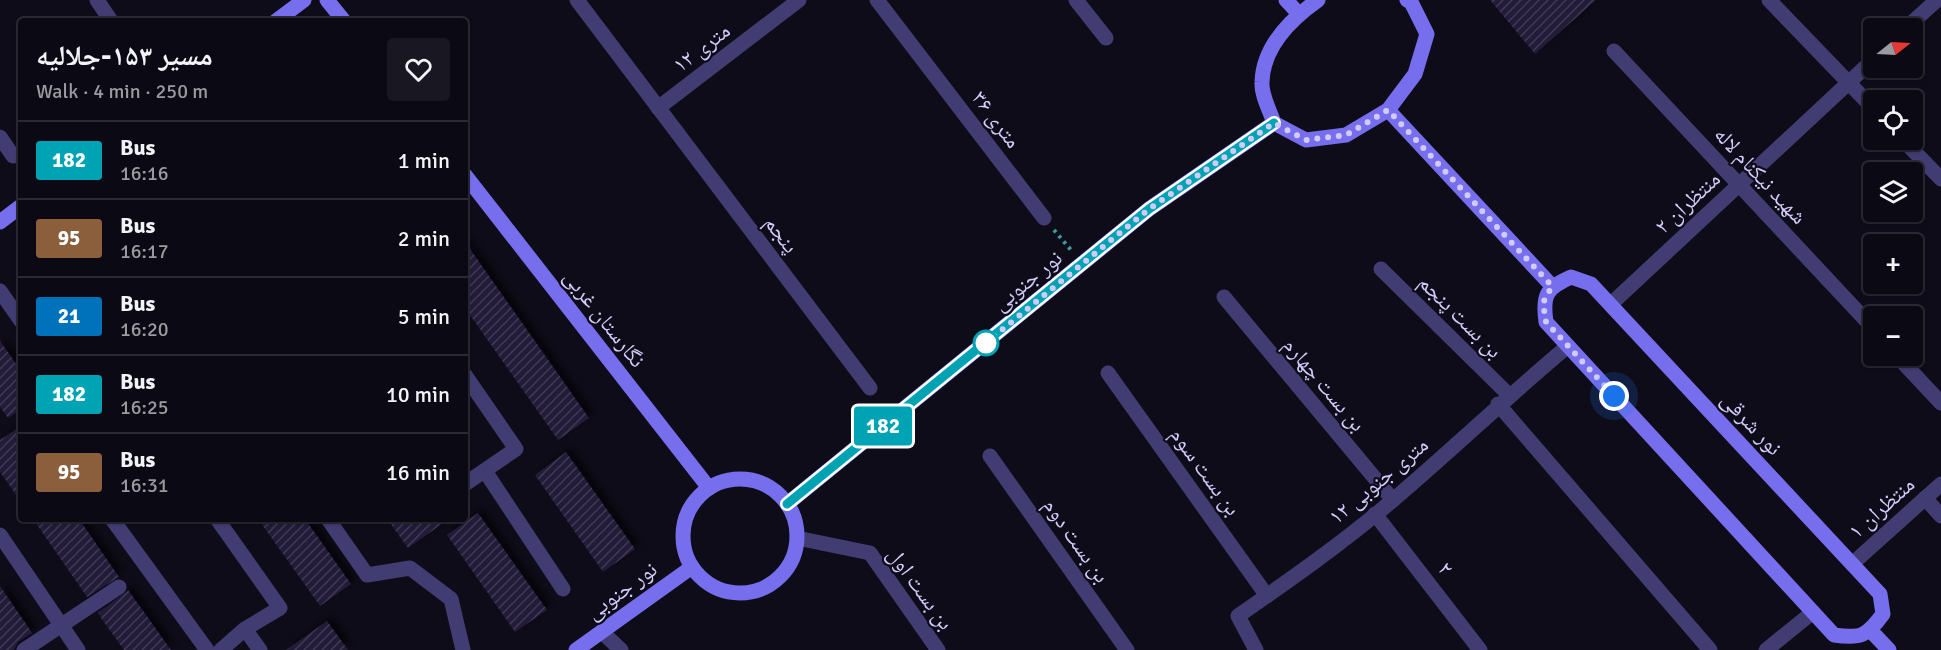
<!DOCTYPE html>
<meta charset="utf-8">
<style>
:root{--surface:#0b0913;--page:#191721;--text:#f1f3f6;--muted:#9a9aa0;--line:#2b2a33}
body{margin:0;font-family:Signika,"Noto Naskh Arabic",sans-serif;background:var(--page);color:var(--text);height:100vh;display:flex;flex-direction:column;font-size:22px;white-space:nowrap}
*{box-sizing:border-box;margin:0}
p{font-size:20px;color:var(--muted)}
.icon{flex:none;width:33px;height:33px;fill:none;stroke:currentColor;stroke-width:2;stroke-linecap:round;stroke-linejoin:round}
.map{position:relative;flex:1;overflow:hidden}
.drawer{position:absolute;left:18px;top:18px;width:450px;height:504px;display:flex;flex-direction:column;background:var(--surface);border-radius:6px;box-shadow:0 2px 4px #0004,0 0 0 2px var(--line)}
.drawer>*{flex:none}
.badge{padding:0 12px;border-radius:4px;font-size:21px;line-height:39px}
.needle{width:39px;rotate:72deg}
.fabs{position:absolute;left:1863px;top:18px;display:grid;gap:12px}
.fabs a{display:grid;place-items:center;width:60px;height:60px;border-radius:6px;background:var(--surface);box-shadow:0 2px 4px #0004,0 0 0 2px var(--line);font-size:30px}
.you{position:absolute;width:30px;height:30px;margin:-15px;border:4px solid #fff;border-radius:50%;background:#1a73e8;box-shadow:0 0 0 9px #1a73e833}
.map>.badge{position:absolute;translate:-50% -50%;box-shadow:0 0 0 3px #fff}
.round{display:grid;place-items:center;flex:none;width:63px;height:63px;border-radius:6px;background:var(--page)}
.summary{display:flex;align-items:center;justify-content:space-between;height:102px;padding:0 18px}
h1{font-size:28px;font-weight:700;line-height:45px}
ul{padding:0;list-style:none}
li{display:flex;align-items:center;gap:18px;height:78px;padding:0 18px;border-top:2px solid var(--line)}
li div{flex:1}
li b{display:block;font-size:22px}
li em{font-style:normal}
li .badge{min-width:66px;font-weight:700;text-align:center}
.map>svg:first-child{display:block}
.building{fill:url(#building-hatch);filter:url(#shadow)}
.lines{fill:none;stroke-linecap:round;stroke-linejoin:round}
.path{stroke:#3a9e9c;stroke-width:4;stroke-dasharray:3 4.5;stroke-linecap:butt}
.street{stroke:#413d73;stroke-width:15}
.secondary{stroke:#766eed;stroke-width:15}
.line-casing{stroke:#fff;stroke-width:14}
.line{stroke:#00a3b4;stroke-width:9}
.walk{stroke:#d2cbf9;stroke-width:6;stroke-dasharray:0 10.8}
.stop-dot{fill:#fff;stroke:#00a3b4;stroke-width:3}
.labels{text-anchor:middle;stroke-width:4.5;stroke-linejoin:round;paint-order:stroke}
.street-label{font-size:22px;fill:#d2cbf9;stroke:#0f0c19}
</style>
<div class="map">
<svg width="1941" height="650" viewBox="0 0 1941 650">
<defs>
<pattern id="building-hatch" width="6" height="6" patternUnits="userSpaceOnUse" patternTransform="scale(1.5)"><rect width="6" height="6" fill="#221b38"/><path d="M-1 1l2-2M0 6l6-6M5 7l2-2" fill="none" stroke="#413b56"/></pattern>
<filter id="shadow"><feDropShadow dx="5.5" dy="-5.5" stdDeviation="3" flood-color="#0009"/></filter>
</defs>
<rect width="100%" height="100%" fill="#0f0c19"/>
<!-- building -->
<g class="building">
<path d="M1490,0H1596L1535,54Z"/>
<path d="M465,242L589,418L558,440L465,308Z"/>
<path d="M0,341L21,371V409L8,418L0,407Z"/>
<path d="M21,426V502L0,472V440Z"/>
<path d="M566,452L635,549L603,572L535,475Z"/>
<path d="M478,513L547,610L515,632L447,535Z"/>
<path d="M33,519H79L119,577L87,597Z"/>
<path d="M258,519H305L351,584L320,606Z"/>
<path d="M387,519H449L408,548Z"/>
<path d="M0,586L32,633L18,642L14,650H0Z"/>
<path d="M128,590L171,650H124L101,618L98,613Z"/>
<path d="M327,621L348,650H286Z"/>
</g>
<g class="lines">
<!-- path -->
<path class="path" d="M1054,230L1071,250"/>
<!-- street -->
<g class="street">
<path d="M97,0L111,21"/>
<path d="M577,0L870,388"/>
<path d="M877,0L1044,218"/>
<path d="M1076,0L1106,38"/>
<path d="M1769,0L1874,109"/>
<path d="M1906,28L1937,0"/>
<path d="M1614,51L1874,329"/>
<path d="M658,108L799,0"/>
<path d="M0,137L13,156"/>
<path d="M1903,140L1941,179"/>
<path d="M1381,269L1509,395"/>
<path d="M0,291L21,321"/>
<path d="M1224,297L1393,500"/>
<path d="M1611,304L1874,59"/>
<path d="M1897,356L1941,403"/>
<path d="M1108,373L1267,596"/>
<path d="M465,375L516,449L465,484"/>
<path d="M1498,404L1710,650"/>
<path d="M990,456L1127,650"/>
<path d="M485,471L563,589"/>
<path d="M1925,498L1941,516"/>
<path d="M1375,514L1480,650"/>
<path d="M112,519L207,650"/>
<path d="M217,519L280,608L245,629L221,650"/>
<path d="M328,519L367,575L410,568L451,599L463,650"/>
<path d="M0,535L78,650"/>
<path d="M797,538L870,553L938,650"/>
<path d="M1852,564L1941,484"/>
<path d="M245,629L260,650"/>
<path d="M602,632L621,650"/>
<path d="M24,650L119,587"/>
<path d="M1256,650L1238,616C1291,579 1344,542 1393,500C1452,450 1508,396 1568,346"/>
<path d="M1766,650L1813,612"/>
</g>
<!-- secondary -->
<g class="secondary">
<path d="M327,0L344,21"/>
<path d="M1286,0L1298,13"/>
<path d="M1318,0C1291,19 1263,47 1262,82C1261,95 1270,111 1274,123L1306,140L1346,135L1388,110L1415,74L1427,34L1411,2L1407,0"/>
<path d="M276,21L304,0"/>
<path d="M1388,110L1552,286"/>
<path d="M465,175L709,488"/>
<path d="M0,222L21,206"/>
<path d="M1571,277L1591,284L1880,594L1883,614C1867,636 1861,639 1834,635L1546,322C1542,294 1547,288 1571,277Z"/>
<circle cx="740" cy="536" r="57"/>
<path d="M787,504L1149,209L1274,123"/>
<path d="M1871,631L1889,650"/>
<path d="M576,650L692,567"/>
</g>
</g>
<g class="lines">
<!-- line casing -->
<g class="line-casing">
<path id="line" d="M787,504L1149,209L1274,123"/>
</g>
<!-- line -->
<use href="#line" class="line"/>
<!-- walk -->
<path class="walk" d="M986,343L1149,209L1274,123L1306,140L1346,135L1388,110L1552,286L1543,303L1546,322L1614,396"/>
</g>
<!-- markers -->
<circle class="stop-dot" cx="986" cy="343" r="12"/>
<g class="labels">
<!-- street labels -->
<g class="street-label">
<text transform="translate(701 47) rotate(-38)" y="8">۱۲ متری</text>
<text transform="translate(997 119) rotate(53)" y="8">۳۶ متری</text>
<text transform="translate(1761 175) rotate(47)" y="8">شهید نیکنام لاله</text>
<text transform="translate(1687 202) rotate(-43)" y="8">منتظران ۲</text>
<text transform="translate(782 234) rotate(53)" y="8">پنجم</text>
<text transform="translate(1027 280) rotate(-39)" y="8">نور جنوبی</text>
<text transform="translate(1461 316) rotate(45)" y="8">بن بست پنجم</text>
<text transform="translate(605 318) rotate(52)" y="8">نگارستان غربی</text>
<text transform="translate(1325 384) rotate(50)" y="8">بن بست چهارم</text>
<text transform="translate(1752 423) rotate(47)" y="8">نور شرقی</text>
<text transform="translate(1206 471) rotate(54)" y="8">بن بست سوم</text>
<text transform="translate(1378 480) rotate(-40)" y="8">۱۲ متری جنوبی</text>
<text transform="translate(1881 507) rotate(-42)" y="8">منتظران ۱</text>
<text transform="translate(1077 540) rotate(55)" y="8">بن بست دوم</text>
<text transform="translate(1446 568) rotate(52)" y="8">۲</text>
<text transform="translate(921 588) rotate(54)" y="8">بن بست اول</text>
<text transform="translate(621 590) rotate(-36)" y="8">نور جنوبی</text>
</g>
</g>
</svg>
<div class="fabs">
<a><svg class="needle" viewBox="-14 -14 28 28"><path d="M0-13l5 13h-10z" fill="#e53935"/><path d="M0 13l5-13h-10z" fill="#9a9aa0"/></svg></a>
<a><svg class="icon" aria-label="locate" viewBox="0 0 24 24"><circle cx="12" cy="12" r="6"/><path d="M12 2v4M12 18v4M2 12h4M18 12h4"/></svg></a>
<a><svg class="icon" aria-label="layers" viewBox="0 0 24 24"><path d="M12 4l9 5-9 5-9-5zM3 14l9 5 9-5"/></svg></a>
<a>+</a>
<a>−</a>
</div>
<div class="you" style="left:1614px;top:396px"></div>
<b class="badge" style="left:883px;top:426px;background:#00a3b4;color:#fff">182</b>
<section class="drawer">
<div class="summary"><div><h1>مسیر ۱۵۳-جلالیه</h1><p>Walk · 4 min · 250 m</p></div><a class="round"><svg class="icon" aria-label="heart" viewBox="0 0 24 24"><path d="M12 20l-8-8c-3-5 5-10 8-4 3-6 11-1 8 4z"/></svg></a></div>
<ul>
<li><span class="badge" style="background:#00a3b4;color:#fff">182</span><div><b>Bus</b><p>16:16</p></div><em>1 min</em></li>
<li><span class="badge" style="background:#8b5e3c;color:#fff">95</span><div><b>Bus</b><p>16:17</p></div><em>2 min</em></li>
<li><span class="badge" style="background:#0072bc;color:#fff">21</span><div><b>Bus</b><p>16:20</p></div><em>5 min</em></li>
<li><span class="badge" style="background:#00a3b4;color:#fff">182</span><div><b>Bus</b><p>16:25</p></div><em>10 min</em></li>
<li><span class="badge" style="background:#8b5e3c;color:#fff">95</span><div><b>Bus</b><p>16:31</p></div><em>16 min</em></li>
</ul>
</section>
</div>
